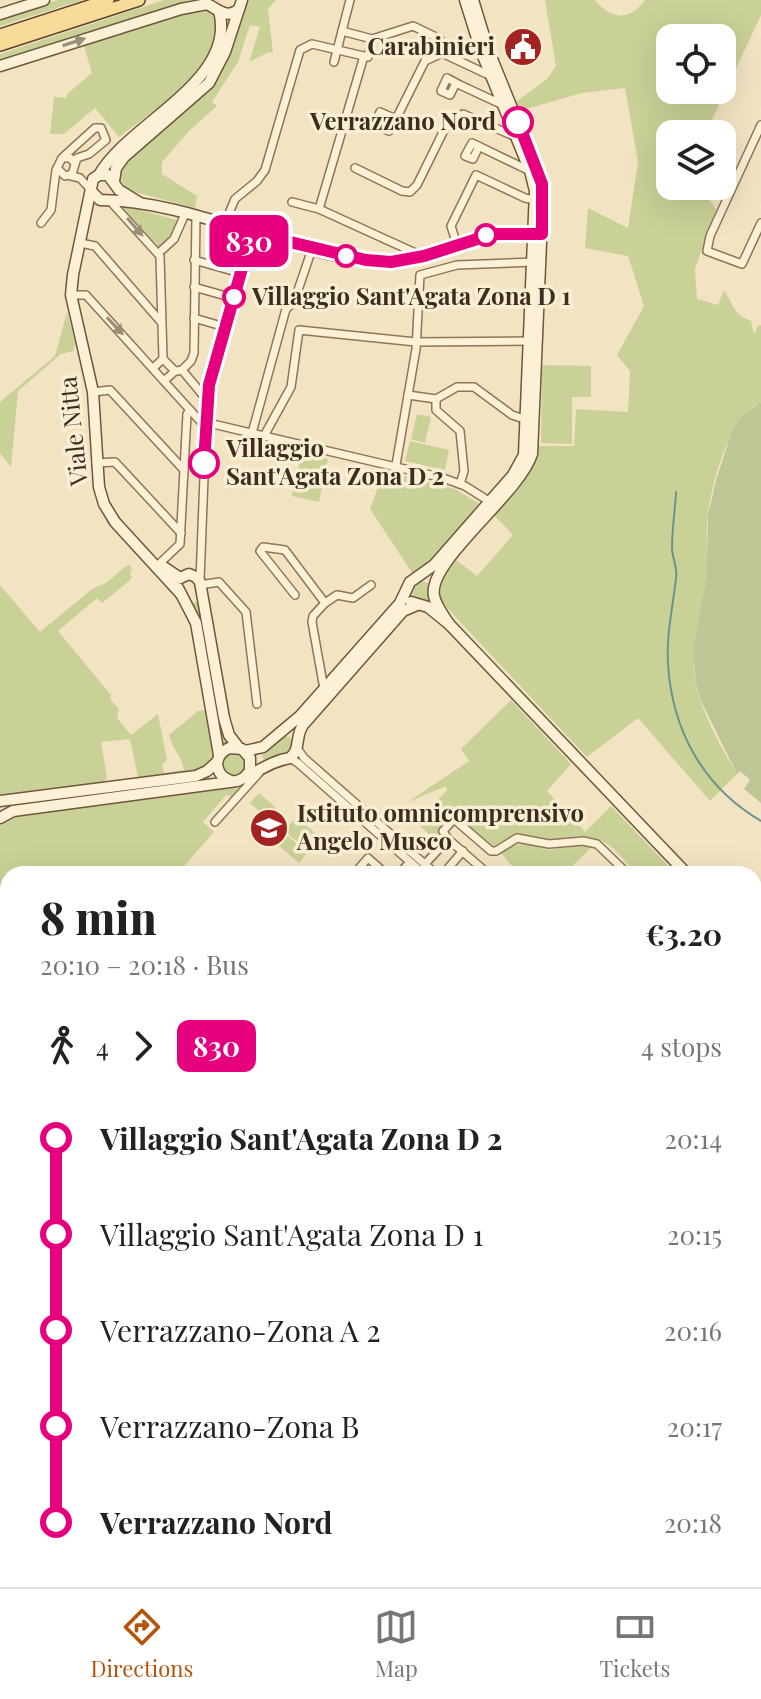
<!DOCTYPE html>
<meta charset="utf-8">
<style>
:root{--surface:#fff;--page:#f2f2f2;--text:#222;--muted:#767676;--line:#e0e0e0;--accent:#b45309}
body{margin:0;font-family:"Playfair Display",serif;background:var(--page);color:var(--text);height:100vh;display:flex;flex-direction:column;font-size:30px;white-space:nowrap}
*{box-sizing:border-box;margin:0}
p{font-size:26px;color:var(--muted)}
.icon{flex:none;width:44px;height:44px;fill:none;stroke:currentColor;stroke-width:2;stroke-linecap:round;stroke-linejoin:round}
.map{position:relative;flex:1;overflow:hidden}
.sheet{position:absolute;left:0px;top:866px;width:762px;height:722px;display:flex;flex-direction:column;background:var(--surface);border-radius:24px 24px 0 0;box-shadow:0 8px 32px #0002}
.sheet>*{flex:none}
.badge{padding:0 16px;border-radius:12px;font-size:28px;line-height:52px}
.fabs{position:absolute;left:656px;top:24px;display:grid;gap:16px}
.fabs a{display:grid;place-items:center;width:80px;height:80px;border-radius:16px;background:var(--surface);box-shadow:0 8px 32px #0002;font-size:40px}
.map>.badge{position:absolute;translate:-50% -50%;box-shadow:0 0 0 4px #fff}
.legs{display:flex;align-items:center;gap:12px;height:88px;padding:0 40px;font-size:26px}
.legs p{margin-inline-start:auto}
.headline{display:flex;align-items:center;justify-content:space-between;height:136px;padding:0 40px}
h1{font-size:44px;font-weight:800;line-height:60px}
ul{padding:0 40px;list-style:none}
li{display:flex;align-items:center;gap:28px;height:96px;font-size:30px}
li i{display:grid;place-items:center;width:12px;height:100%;margin:0 10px;background:currentColor}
li i::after{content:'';width:20px;height:20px;margin:-10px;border:6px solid;border-radius:50%;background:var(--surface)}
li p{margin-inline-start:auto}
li:first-child i{background:linear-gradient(#0000 50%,currentColor 0)}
li:last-child i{background:linear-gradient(currentColor 50%,#0000 0)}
.menu{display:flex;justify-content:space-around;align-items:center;height:112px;border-top:2px solid var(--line);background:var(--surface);font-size:22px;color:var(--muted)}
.menu a{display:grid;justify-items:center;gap:4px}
.menu .current{color:var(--accent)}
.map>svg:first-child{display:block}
.green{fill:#cad196;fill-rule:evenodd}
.cemetery{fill:#bfc695}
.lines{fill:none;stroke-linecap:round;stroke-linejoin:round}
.stream{stroke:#6b948a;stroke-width:2}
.street-casing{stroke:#8e7558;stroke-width:10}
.secondary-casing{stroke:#70563b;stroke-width:13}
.primary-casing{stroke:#5c432c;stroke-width:14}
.street{stroke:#fcf1d7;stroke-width:7}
.secondary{stroke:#fcf1d7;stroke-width:10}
.primary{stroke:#f8db98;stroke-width:11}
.rail-casing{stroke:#3d2d1d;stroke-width:5}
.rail{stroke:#f9eed4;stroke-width:2;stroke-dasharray:6;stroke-linecap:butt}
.oneway{fill:#9c8f7a}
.line-1-casing{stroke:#fff;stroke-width:18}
.line-1{stroke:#e6007e;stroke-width:12}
.stop-1-dot{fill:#fff;stroke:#e6007e;stroke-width:4}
.labels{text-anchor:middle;stroke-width:7;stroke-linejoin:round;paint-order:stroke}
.poi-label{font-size:24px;font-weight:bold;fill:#3d2d1d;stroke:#f9eed4;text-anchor:end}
.stop-label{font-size:24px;font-weight:bold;fill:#3d2d1d;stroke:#f9eed4;text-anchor:start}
.street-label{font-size:24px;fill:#3d2d1d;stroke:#f9eed4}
</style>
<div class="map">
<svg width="761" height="1587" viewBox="0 0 761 1587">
<rect width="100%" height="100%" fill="#f2e4c3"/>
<!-- green -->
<g class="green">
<path d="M58,0H83L0,26V19Z"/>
<path d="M164,0H190L0,62V54Z"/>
<path d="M248,0H276L268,9L273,53L269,52L249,62L260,27L250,25L238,62L212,102L217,106L190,130L162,162V174L197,196L195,208L127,190L120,178L122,168L212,87L227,61Z"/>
<path d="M545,0H595C611,20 630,21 645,0H761V15L709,126L714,134H670V186H707L705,194L716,209L695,269L697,299L718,305L724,290C733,304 734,315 751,321L754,335L758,326L761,325V402C729,419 712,480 708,515C705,535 709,556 707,576C702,613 689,647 696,685C703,716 721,747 737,774L710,801L638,718L587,757L446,607C433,588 442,574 456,560L477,576L513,535L494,515L529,474L538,446H574L576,409L628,412L630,371L617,355L644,306L628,256L585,248L588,208L628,228L638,162L625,88L582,93L519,111L516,102L547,79L556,66ZM670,38H722V90H670Z"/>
<path d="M203,7L213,12C217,21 216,28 214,37C202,84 155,109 119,137L95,108L64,134H50L54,97L67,98V94L92,73L84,46Z"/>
<path d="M120,205L181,221L170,239L159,247Z"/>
<path d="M67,312L75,343L74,351L61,354L18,391L11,467L0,453V402L55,356Z"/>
<path d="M542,365L591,366V397H572V444L541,443Z"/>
<path d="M417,414L431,417L425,443L411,439Z"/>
<path d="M410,441L449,450L445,470L405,461Z"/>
<path d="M302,453L328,459L319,502L292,496Z"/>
<path d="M384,471L455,489L479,504L426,566L413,574L370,509Z"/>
<path d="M130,565L132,570L130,574L132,577L129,581L102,603L97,598L58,631L111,695L110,699L119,709L117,718L131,735L158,714L167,760L162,765L164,773L184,770C182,756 172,749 169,735L198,711L208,710L214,744L211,760C194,780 161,775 138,777L130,739L101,742L107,777L103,784L0,796V585L40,632L92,589L106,583L126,566Z"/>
<circle cx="421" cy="592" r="11"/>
<path d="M200,601L231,743L222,747L191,604Z"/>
<path d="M511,700L571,764L547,791L585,832L611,806L676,874H637L613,848L599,839L582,836L548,839L517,833L492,847L455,816L434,839L417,823L447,790L446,786L408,802L469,761L461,749Z"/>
<path d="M282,736L290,737L294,748L285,755L265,761L260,752Z"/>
<path d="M236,751L247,760L245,773L232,778L221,769L223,755Z"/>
<path d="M235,787L238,790L232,797L226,795L203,822L214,832L177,874H8V985L6,989L0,988V824L14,816Z"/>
<path d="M259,793L276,808L267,818L250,803Z"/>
<path d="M297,817L323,840L310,854L284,830Z"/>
<path d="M288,836L307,853L299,863L279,846Z"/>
<path d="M525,843L548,850L583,845L592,847L570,868L568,874H519L501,853L509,847Z"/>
<path d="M754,971L761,974V1022L754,1026Z"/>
</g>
<!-- cemetery -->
<path class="cemetery" d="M761,402V803L744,789L750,780L740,771L737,774L701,701L696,684L693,650L707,575L708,515L716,480L732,431L742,416Z"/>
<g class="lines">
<!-- stream -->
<g class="stream">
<path d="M676,492C675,511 672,530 672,548C672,558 678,568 676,578C673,607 666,635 668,664C672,730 703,787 761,821"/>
<path d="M0,1061L8,1051"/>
</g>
<!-- street casing -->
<g class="street-casing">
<g id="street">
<path d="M372,39L413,26L440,39"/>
<path d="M334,62L350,0"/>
<path d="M456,83L450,95L441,91L447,78L460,85L503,105"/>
<path d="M396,119L389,131L375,124L380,112L396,119L425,61L442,53L491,76"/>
<path d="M761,125L710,236L707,251L742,264L761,223"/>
<path d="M479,146L473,159L465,156L472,143L530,171"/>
<path d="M62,158L95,128H101L106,140L89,154L77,158L72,174L65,176L57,168L62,158H70L75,163"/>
<path d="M355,168L402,191L410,192L417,185L448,122L463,114L516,137"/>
<path d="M71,176L80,178L90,189"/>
<path d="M110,201L160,256L163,359"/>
<path d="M292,202L319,209L422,256"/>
<path d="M319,209L364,56"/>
<path d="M41,223L51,210L56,170"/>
<path d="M224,225L235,199L257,181L265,170L300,50L312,44L368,57L372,39L342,31"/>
<path d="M80,243L95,246L161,322"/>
<path d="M457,245L451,226L476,175L525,198L535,200"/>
<path d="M162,250L174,239L185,214"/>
<path d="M194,260L240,273"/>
<path d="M194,287L233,298"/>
<path d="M71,295H86L200,421L443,478L465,486L492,503"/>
<path d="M194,318L225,327"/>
<path d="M153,368L163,359L175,371L164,381"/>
<path d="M182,370L191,361L194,353L196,217"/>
<path d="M177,371L182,370L207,400"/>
<path d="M93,392L110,390L184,470"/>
<path d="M408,395L436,399L457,387H474L512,415L527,420"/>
<path d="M436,399V410L460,431L464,471L460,484"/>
<path d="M252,433L286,309L294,302L312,249"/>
<path d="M264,436L291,387L299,330L416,342L531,341"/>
<path d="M96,463L115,462L181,533"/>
<path d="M396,465L416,349L420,275L457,265L533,262"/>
<path d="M160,563L180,544L187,414L190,410"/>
<path d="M200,580L207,400L252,233"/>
<path d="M200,585L219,582L246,612L257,704"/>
<path d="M295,595L260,551L263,547L285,550L325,603L313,616L312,622L324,689"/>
<path d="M325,603L337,595L353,598L371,585"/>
<path d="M297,748L304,758L436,874"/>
<path d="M290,758L298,763L424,874"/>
<path d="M215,822L259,773"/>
<path d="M448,839L443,831L454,819L491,851H496L517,838L549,844L583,841L597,844L628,874"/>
<path d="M425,864L448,839L486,872"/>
<path d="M354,874L368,858L386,874"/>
<path d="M399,874L410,862"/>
<path d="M443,874L463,851"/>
<path d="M754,963L761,966"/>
</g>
</g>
<!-- secondary casing -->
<g class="secondary-casing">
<g id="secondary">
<path d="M0,14L44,0"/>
<path d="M0,66L181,9L207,4C218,9 227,20 239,9"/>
<path d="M99,175C128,123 238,81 219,11"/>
<path d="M114,181L116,168L124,157L209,83L225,52L242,0"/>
<path d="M91,191L100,200C186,200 280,250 367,261C415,266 447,243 491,234C507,231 524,233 540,234"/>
<path d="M140,203L119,190L108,175H99L93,179L73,275L71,295L93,392L99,487L104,504L115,522L181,594"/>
<path d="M162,566L180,578"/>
<path d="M180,578L189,574L196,577L200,582L224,718L229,735L239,748"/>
<path d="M178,588L196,623L219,755"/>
<path d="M411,602L428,607L449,624L687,874"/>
<path d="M449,624C444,616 436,606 434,596C427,561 519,495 532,454L542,219L540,177L488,49L473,0"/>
<path d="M245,751L263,747L300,716L400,603L410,582L434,565L513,475L524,455L535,191L530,171L481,51L465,0"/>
<path d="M231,781C214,775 212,756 229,748L242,749L250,758V771L244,778"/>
<path d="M0,801L196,776L207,771L217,762"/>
<path d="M0,818L13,811L237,781C255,774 270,761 290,758C301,749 295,736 303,725L403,611L417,605"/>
<path d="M754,945L761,953"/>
<path d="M754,1137L761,1138"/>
<path d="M0,1368L8,1375"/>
<path d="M0,1424L8,1434"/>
<path d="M141,1580L148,1587"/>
<path d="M178,1580L184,1587"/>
<path d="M683,1580L687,1587"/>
<path d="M698,1580L701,1587"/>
</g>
</g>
<!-- primary casing -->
<g class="primary-casing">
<g id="primary">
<path d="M0,35L108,0"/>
<path d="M0,45L139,0"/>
<path d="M0,1007L8,1009"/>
<path d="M754,1054L761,1051"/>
<path d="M0,1387L8,1396"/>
<path d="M0,1398L8,1407"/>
<path d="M160,1580L166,1587"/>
<path d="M171,1580L177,1587"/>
</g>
</g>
<!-- street -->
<use href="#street" class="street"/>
<!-- secondary -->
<use href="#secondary" class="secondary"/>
<!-- primary -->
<use href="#primary" class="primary"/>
<!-- rail casing -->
<g class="rail-casing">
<g id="rail">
<path d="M754,1198L761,1195"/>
<path d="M0,1210L8,1211"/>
</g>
</g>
<!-- rail -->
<use href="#rail" class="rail"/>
</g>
<!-- one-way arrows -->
<defs><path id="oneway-solid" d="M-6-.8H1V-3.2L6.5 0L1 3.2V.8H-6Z" transform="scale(2)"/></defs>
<g class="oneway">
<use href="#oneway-solid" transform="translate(74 42) rotate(-18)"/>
<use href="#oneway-solid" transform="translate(135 227) rotate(49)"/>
<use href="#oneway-solid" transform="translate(115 326) rotate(47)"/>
</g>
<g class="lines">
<!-- line-1 casing -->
<g class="line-1-casing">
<path id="line-1" d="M204,463L209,385L252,233L366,260L391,262L424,256L493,234H542V184L518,122"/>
</g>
<!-- line-1 -->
<use href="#line-1" class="line-1"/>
</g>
<!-- icons -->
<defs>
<g id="civic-disc" transform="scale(2)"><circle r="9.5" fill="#a32222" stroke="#f9eed4"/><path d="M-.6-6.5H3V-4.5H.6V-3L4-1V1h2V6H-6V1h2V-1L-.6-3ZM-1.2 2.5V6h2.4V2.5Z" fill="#fff"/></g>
<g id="school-disc" transform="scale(2)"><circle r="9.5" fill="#a32222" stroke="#f9eed4"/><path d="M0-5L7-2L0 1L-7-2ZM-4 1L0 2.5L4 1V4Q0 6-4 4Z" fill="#fff"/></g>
</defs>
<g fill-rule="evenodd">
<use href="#civic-disc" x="523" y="47"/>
<use href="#school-disc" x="269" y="828"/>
</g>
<!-- markers -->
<g class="stop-1-dot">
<circle cx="518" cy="122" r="14"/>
<circle cx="486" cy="235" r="10"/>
<circle cx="346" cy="256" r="10"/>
<circle cx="234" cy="297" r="10"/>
<circle cx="204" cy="463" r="14"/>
</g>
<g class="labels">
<!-- poi labels -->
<g class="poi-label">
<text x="495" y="55">Carabinieri</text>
<text x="297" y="822" text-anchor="start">Istituto omnicomprensivo<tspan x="297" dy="28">Angelo Musco</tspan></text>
</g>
<!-- stop labels -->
<g class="stop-label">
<text x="496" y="130" text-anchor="end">Verrazzano Nord</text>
<text x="252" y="305">Villaggio Sant'Agata Zona D 1</text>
<text x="226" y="457">Villaggio<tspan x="226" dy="28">Sant'Agata Zona D 2</tspan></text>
</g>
<!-- street labels -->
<g class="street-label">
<text transform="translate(74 431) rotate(-96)" y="8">Viale Nitta</text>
</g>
</g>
</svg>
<div class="fabs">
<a><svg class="icon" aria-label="locate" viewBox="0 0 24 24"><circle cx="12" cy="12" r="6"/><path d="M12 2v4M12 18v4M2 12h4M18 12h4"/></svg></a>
<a><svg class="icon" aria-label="layers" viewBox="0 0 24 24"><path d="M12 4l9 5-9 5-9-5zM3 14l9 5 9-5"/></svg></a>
</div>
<b class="badge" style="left:249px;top:241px;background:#e6007e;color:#fff">830</b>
<section class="sheet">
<div class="headline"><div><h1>8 min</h1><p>20:10 – 20:18 · Bus</p></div><b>€3.20</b></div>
<div class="legs"><svg class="icon" aria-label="walk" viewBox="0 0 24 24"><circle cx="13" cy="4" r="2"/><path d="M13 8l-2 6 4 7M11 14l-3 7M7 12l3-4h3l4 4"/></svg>4<svg class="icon" aria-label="forward" viewBox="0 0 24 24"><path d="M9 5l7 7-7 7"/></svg><b class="badge" style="background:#e6007e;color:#fff">830</b><p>4 stops</p></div>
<ul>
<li><i style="color:#e6007e"></i><b>Villaggio Sant'Agata Zona D 2</b><p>20:14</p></li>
<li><i style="color:#e6007e"></i><span>Villaggio Sant'Agata Zona D 1</span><p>20:15</p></li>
<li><i style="color:#e6007e"></i><span>Verrazzano-Zona A 2</span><p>20:16</p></li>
<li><i style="color:#e6007e"></i><span>Verrazzano-Zona B</span><p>20:17</p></li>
<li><i style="color:#e6007e"></i><b>Verrazzano Nord</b><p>20:18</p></li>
</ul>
</section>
</div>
<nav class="menu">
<a class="current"><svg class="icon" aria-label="directions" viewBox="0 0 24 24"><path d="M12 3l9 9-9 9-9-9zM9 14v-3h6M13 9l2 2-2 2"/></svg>Directions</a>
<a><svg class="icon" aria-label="map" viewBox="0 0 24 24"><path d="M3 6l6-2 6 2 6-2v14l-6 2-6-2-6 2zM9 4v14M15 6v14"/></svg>Map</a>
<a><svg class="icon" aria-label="tickets" viewBox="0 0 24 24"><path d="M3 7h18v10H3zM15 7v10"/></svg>Tickets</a>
</nav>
